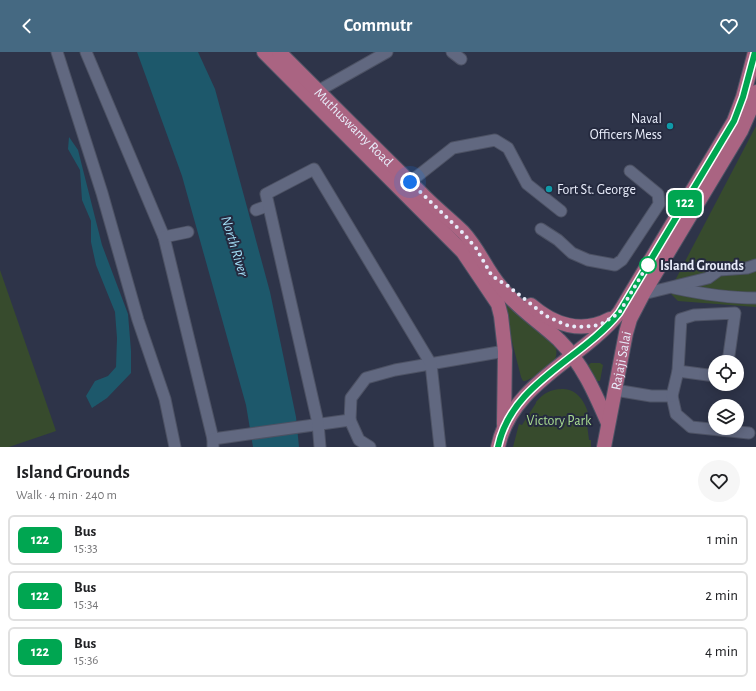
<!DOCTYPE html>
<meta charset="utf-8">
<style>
:root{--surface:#fff;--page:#f6f6f6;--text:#202124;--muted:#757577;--line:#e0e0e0;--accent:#456982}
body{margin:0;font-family:"Alegreya Sans",sans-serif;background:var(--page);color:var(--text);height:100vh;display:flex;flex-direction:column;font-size:15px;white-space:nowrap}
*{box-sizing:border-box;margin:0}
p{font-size:13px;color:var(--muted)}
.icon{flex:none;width:22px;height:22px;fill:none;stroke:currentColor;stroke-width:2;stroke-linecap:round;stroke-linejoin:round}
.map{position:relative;height:395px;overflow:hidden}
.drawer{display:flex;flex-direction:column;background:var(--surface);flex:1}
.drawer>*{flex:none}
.badge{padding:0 8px;border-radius:6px;font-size:14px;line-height:26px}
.tools{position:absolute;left:708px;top:303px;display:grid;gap:8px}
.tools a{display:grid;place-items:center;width:36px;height:36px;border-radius:50%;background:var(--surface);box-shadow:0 2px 10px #0003;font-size:20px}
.you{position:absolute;width:20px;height:20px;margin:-10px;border:3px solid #fff;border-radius:50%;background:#1a73e8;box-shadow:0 0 0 6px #1a73e833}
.map>.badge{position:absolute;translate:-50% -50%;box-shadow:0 0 0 2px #fff}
.round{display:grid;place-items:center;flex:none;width:42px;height:42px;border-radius:21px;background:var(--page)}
.head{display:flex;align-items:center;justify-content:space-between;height:68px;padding:0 16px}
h1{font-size:19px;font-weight:700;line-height:30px}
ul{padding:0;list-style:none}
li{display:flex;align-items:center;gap:12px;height:50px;margin:0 8px 6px;padding:0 8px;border:2px solid var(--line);border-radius:6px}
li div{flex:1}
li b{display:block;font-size:15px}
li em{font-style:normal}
li .badge{min-width:44px;font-weight:700;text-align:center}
header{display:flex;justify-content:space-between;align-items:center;height:52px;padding:0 16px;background:var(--accent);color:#fff;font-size:18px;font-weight:700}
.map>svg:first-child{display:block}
.green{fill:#374b2d}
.water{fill:#1d586b}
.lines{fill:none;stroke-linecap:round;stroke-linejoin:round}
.minor-casing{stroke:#4d5264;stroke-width:13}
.major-casing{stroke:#4d5264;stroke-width:16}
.minor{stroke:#616880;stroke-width:11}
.major{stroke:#aa6482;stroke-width:14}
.line-casing{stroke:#fff;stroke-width:9}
.line{stroke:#00a651;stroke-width:6}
.walk{stroke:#e8ecfa;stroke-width:4;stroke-dasharray:0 7.2}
.culture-dot{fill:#0f9aa8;stroke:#252a3f;stroke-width:1.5}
.stop-dot{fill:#fff;stroke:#00a651;stroke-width:2}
.labels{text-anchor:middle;stroke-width:4;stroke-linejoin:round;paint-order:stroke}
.poi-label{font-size:14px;fill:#e8ecfa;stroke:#252a3f;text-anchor:end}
.street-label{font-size:14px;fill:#e8ecfa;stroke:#252a3f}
.stop-label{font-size:14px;font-weight:bold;fill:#e8ecfa;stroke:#252a3f;text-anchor:start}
.park-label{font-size:14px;fill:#a8db90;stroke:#252a3f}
.water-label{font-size:15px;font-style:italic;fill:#a2ddf5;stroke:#252a3f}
</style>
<header><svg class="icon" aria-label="back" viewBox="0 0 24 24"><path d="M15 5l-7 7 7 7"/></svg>Commutr<svg class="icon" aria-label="heart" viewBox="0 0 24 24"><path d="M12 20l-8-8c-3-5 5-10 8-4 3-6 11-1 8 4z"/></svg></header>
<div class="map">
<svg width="756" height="395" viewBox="0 0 756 395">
<rect width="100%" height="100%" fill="#2e3449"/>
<!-- green -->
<g class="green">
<path d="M756,74V255L678,249L669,240Z"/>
<path d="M0,218L56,379L9,395H0Z"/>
<path d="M500,242L554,291C564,311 541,322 525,329H523L521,325Z"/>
<path d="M591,311H600L603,313L600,329H596L588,315V313Z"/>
<path d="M562,337C577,336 586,351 589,364L586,365L589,388H591V395H513L519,372L522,373L536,351V350C543,342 550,337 562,337Z"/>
</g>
<!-- water -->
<g class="water">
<path d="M137,0H198L215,37L270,240L296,365L299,395H253L246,353L182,124Z"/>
<path d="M69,85L78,98L102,193L128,262L131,299V321L107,346L92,356L86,344L95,329L108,324L116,315L117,286L115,260L96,213L91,190V169L82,148L80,118L68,97Z"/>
</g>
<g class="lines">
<!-- minor casing -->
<g class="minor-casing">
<g id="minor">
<path d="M57,0L102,141L138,268L165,347L175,395"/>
<path d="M86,0L164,185L213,387V395"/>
<path d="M452,0L461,7"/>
<path d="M318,39L387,0"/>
<path d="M410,130L453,96L495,88L508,96L527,132L561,159"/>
<path d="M256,158L267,154"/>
<path d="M541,177L558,188L572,201L588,208L615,213L622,208L659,152L658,142L630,119"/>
<path d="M164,185L188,180"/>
<path d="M674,236C702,242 728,246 756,246"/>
<path d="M643,242L708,226L719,218L747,216L756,213"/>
<path d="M678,319L715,324"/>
<path d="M615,338L651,344H672L676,362L691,375L749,381"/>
<path d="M672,344L678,319L681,267L694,263L735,261L728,310"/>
<path d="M350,368L359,388L370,395"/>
<path d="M213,387L350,368L351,346L366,326L395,318L505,299"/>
<path d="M320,395L318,371L266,142L314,117L431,312L440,395"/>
</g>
</g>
<!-- major casing -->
<g class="major-casing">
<g id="major">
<path d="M264,0L463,200L498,252L501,264L505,299L504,372"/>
<path id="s1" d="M279,0C326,47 373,94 421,141C434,155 450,167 463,180C479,197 486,218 501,235C517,256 540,270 559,288C582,311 595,341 608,371"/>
<path d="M531,253C554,273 582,282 610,267"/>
<path d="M498,395C511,331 581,308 619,261L734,69L743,45L755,0"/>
<path id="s2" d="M604,395L626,281L630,267L643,242L741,79L752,54L756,40"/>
</g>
</g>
<!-- minor -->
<use href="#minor" class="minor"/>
<!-- major -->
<use href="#major" class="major"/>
</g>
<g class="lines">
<!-- line casing -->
<g class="line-casing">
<path id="line" d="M498,395C511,331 581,308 619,261L734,69L743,45L755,0"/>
</g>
<!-- line -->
<use href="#line" class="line"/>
<!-- walk -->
<path class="walk" d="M410,130L462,180L476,196L492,224L508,234L546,264L566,273L577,275L594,274L603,271L619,261L650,209L648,213"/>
</g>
<!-- markers -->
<g class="culture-dot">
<circle cx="670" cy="74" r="4"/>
<circle cx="549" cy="137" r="4"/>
</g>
<circle class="stop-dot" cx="648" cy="213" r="8"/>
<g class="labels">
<!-- poi labels -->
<g class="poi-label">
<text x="662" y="71">Naval<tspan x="662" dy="16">Officers Mess</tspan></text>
<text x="557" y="142" text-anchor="start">Fort St. George</text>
</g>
<!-- street labels -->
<g class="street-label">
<text dy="5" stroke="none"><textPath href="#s1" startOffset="106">Muthuswamy Road</textPath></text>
<text dy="5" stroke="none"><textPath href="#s2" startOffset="88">Rajaji Salai</textPath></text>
</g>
<!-- stop labels -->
<g class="stop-label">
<text x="660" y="218">Island Grounds</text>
</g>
<!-- park labels -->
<g class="park-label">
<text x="559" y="373">Victory Park</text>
</g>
<!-- water labels -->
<g class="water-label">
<text transform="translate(235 194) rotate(73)" y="5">North River</text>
</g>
</g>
</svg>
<div class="tools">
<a><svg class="icon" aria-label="locate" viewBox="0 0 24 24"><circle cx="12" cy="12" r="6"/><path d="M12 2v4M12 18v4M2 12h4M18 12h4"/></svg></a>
<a><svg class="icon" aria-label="layers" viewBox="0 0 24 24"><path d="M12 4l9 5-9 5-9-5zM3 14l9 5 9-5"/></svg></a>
</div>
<div class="you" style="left:410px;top:130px"></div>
<b class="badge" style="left:685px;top:151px;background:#00a651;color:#fff">122</b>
</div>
<section class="drawer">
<div class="head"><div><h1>Island Grounds</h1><p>Walk · 4 min · 240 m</p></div><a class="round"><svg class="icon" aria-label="heart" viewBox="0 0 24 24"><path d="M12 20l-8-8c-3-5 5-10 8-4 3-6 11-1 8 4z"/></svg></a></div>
<ul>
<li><span class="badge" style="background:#00a651;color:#fff">122</span><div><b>Bus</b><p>15:33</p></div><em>1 min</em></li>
<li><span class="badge" style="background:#00a651;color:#fff">122</span><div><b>Bus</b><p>15:34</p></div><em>2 min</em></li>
<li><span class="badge" style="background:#00a651;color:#fff">122</span><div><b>Bus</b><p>15:36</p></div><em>4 min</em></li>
</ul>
</section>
